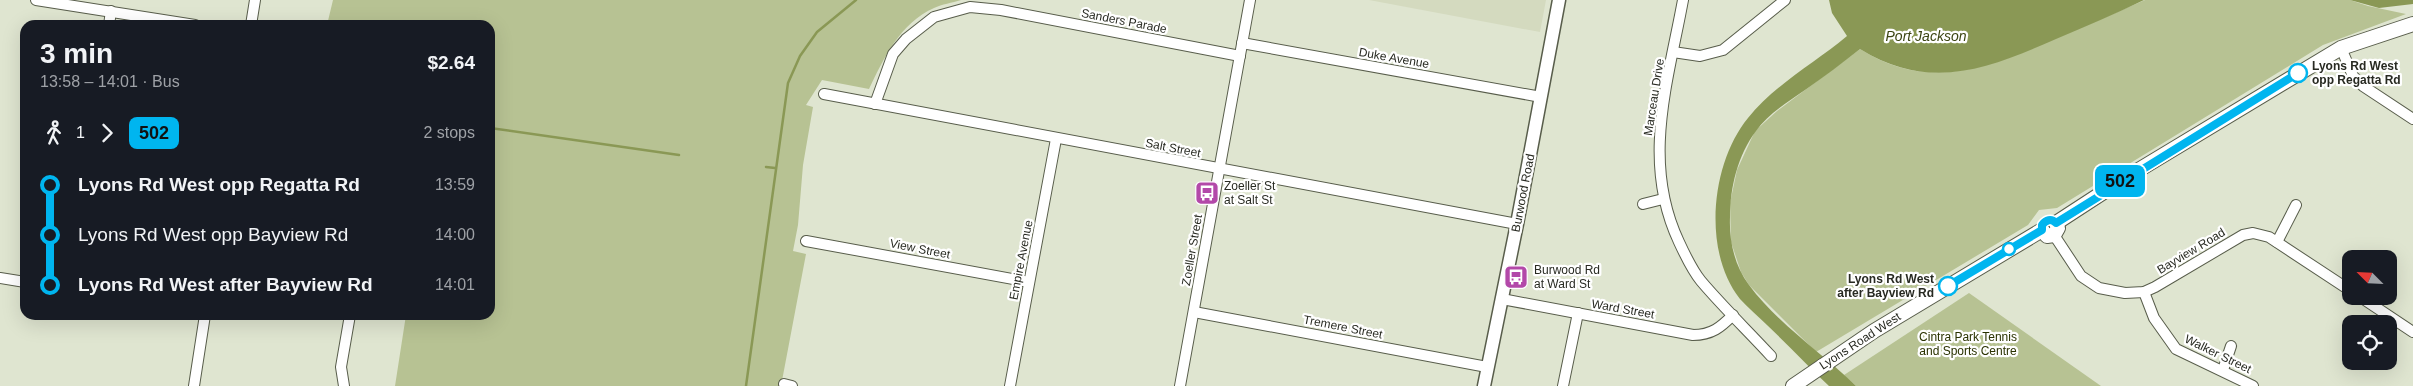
<!DOCTYPE html>
<meta charset="utf-8">
<style>
:root{--surface:#171b24;--page:#242831;--text:#f1f3f6;--muted:#9ea1a6}
body{margin:0;font-family:Helvetica,sans-serif;background:var(--page);color:var(--text);height:100vh;display:flex;flex-direction:column;font-size:19px;white-space:nowrap}
*{box-sizing:border-box;margin:0}
p{font-size:16px;color:var(--muted)}
.icon{flex:none;width:28px;height:28px;fill:none;stroke:currentColor;stroke-width:2;stroke-linecap:round;stroke-linejoin:round}
.map{position:relative;flex:1;overflow:hidden}
.side{position:absolute;left:20px;top:20px;width:475px;height:300px;display:flex;flex-direction:column;background:var(--surface);border-radius:15px;box-shadow:0 5px 20px #0002}
.side>*{flex:none}
.badge{padding:0 10px;border-radius:8px;font-size:18px;line-height:32px}
.needle{width:32px;rotate:294deg}
.tools{position:absolute;left:2342px;top:250px;display:grid;gap:10px}
.tools a{display:grid;place-items:center;width:55px;height:55px;border-radius:10px;background:var(--surface);box-shadow:0 5px 20px #0002;font-size:25px}
.map>.badge{position:absolute;translate:-50% -50%;box-shadow:0 0 0 2px #fff}
.legs{display:flex;align-items:center;gap:8px;height:55px;padding:0 20px;font-size:16px}
.legs p{margin-inline-start:auto}
.headline{display:flex;align-items:center;justify-content:space-between;height:85px;padding:0 20px}
h1{font-size:28px;font-weight:700;line-height:38px}
ul{padding:0 20px;list-style:none}
li{display:flex;align-items:center;gap:18px;height:50px;font-size:19px}
li i{display:grid;place-items:center;width:8px;height:100%;margin:0 6px;background:currentColor}
li i::after{content:'';width:12px;height:12px;margin:-6px;border:4px solid;border-radius:50%;background:var(--surface)}
li p{margin-inline-start:auto}
li:first-child i{background:linear-gradient(#0000 50%,currentColor 0)}
li:last-child i{background:linear-gradient(currentColor 50%,#0000 0)}
.map>svg:first-child{display:block}
.built{fill:#d4dabf}
.green{fill:#b7c293}
.water{fill:#8a9855}
.lines{fill:none;stroke-linecap:round;stroke-linejoin:round}
.stream{stroke:#8a9855;stroke-width:2.5}
.minor-casing{stroke:#585d4b;stroke-width:12}
.tertiary-casing{stroke:#585d4b;stroke-width:15}
.secondary-casing{stroke:#585d4b;stroke-width:16}
.minor{stroke:#fff;stroke-width:10}
.tertiary{stroke:#fff;stroke-width:12}
.secondary{stroke:#fff;stroke-width:14}
.line-1-casing{stroke:#fff;stroke-width:11}
.line-1{stroke:#00b5ef;stroke-width:8}
.stop-1-dot{fill:#fff;stroke:#00b5ef;stroke-width:2.5}
.labels{text-anchor:middle;stroke-width:4.5;stroke-linejoin:round;paint-order:stroke}
.street-label{font-size:12px;fill:#282a22;stroke:#fff}
.stop-label{font-size:12px;font-weight:bold;fill:#282a22;stroke:#fff;text-anchor:start}
.poi-label{font-size:12px;fill:#282a22;stroke:#fff;text-anchor:start}
.park-label{font-size:12px;fill:#2a3200;stroke:#fff}
.water-label{font-size:14px;font-style:italic;fill:#3b4411;stroke:#fff}
</style>
<div class="map">
<svg width="2413" height="386" viewBox="0 0 2413 386">
<rect width="100%" height="100%" fill="#dfe5d0"/>
<!-- built -->
<path class="built" d="M1369,0H1546L1540,32Z"/>
<!-- green -->
<g class="green">
<path d="M333,0H961C952,3 942,4 934,8C900,23 884,58 869,89L822,80L806,105L813,107L803,165L798,225L793,251L806,254L781,386H395L406,315H490V25H327Z"/>
<path d="M2145,0H2350L2368,6L2406,14L2323,45L2057,208L2039,210L2028,225L1816,352L1749,285L1741,272L1731,242L1730,203L1737,170L1755,131L1777,111L1860,49C1927,92 1988,68 2054,39C2085,26 2115,13 2145,0Z"/>
<path d="M1969,293L2101,386H1856L1844,375Z"/>
</g>
<!-- water -->
<g class="water">
<path d="M1829,0H2144C2115,14 2086,26 2056,39C1988,69 1930,92 1860,49C1842,63 1824,77 1805,90C1788,102 1768,114 1756,131C1738,155 1730,187 1730,217C1729,240 1734,265 1749,285C1777,323 1822,353 1856,386H1829C1808,366 1788,345 1767,325C1758,316 1748,308 1740,299C1702,251 1711,163 1748,118C1774,85 1815,63 1847,36L1832,13Z"/>
<path d="M2350,0H2413V4L2379,8Z"/>
</g>
<g class="lines">
<!-- stream -->
<g class="stream">
<path d="M490,128L679,155"/>
<path d="M766,167L775,168"/>
<path d="M746,386L788,83L800,56L817,32L856,0"/>
</g>
<!-- minor casing -->
<g class="minor-casing">
<g id="minor">
<path d="M36,0L195,25"/>
<path d="M1683,0C1668,82 1641,162 1679,242C1685,255 1692,270 1701,281C1723,307 1748,331 1771,356"/>
<path d="M109,25L111,11"/>
<path d="M251,25L255,0"/>
<path d="M1242,43L1541,97"/>
<path d="M2341,48L2353,76L2363,86L2413,119"/>
<path d="M1673,52L1700,56L1723,50L1785,0"/>
<path d="M824,94L1517,224"/>
<path d="M875,104L893,54L906,39L934,17L970,7L1001,10L1240,56"/>
<path d="M1643,204L1663,199"/>
<path d="M2054,235L2081,276L2099,288L2125,293L2144,292L2155,287L2243,235L2253,233L2269,237L2351,291"/>
<path d="M806,241L1029,282"/>
<path d="M2277,242L2296,205"/>
<path d="M0,278L25,282"/>
<path d="M2144,292L2154,318L2176,349L2253,386"/>
<path d="M2359,296L2413,332"/>
<path d="M1502,299L1693,335C1712,335 1721,327 1733,315"/>
<path d="M1194,312L1487,367"/>
<path d="M2223,370L2231,346"/>
<path d="M784,384L792,386"/>
<path d="M194,386L205,315"/>
<path d="M344,386L341,367L350,315"/>
<path d="M1010,386L1056,139"/>
<path d="M1180,386L1250,0"/>
<path d="M1563,386L1578,313"/>
</g>
</g>
<!-- tertiary casing -->
<g class="tertiary-casing">
<path id="tertiary" d="M1484,386L1517,224L1559,0"/>
</g>
<!-- secondary casing -->
<g class="secondary-casing">
<g id="secondary">
<path d="M2056,223L2122,180L2341,48L2413,24"/>
<path d="M2042,230L2047,236L2054,235L2058,228L2056,223"/>
<path d="M1793,386L1874,331L2042,230"/>
</g>
</g>
<!-- minor -->
<use href="#minor" class="minor"/>
<!-- tertiary -->
<use href="#tertiary" class="tertiary"/>
<!-- secondary -->
<use href="#secondary" class="secondary"/>
</g>
<g class="lines">
<!-- line-1 casing -->
<g class="line-1-casing">
<path id="line-1" d="M1948,286L2042,230V225C2046,220 2051,218 2056,223L2298,73"/>
</g>
<!-- line-1 -->
<use href="#line-1" class="line-1"/>
</g>
<!-- icons -->
<defs>
<g id="bus-square" transform="scale(1.25)"><rect x="-9" y="-9" width="18" height="18" rx="4" fill="#b348a9" stroke="#fff"/><path d="M-5-6H5V4H4V6H2V4H-2V6H-4V4H-5ZM-3.5-4V0h7V-4ZM-3.5 1.2v1.5H-2V1.2ZM2 1.2v1.5H3.5V1.2Z" fill="#fff"/></g>
</defs>
<g fill-rule="evenodd">
<use href="#bus-square" x="1207" y="193"/>
<use href="#bus-square" x="1516" y="277"/>
</g>
<!-- markers -->
<g class="stop-1-dot">
<circle cx="2298" cy="73" r="9"/>
<circle cx="2009" cy="249" r="6"/>
<circle cx="1948" cy="286" r="9"/>
</g>
<g class="labels">
<!-- street labels -->
<g class="street-label">
<text transform="translate(1124 21) rotate(11)" y="4">Sanders Parade</text>
<text transform="translate(1394 58) rotate(10)" y="4">Duke Avenue</text>
<text transform="translate(1654 97) rotate(-81)" y="4">Marceau Drive</text>
<text transform="translate(1173 148) rotate(11)" y="4">Salt Street</text>
<text transform="translate(1523 193) rotate(-79)" y="4">Burwood Road</text>
<text transform="translate(920 249) rotate(11)" y="4">View Street</text>
<text transform="translate(1192 250) rotate(-80)" y="4">Zoeller Street</text>
<text transform="translate(2191 251) rotate(-31)" y="4">Bayview Road</text>
<text transform="translate(1021 260) rotate(-79)" y="4">Empire Avenue</text>
<text transform="translate(1623 309) rotate(10)" y="4">Ward Street</text>
<text transform="translate(1343 327) rotate(11)" y="4">Tremere Street</text>
<text transform="translate(1860 341) rotate(-33)" y="4">Lyons Road West</text>
<text transform="translate(2218 354) rotate(26)" y="4">Walker Street</text>
</g>
<!-- stop labels -->
<g class="stop-label">
<text x="2312" y="70">Lyons Rd West<tspan x="2312" dy="14">opp Regatta Rd</tspan></text>
<text x="1934" y="283" text-anchor="end">Lyons Rd West<tspan x="1934" dy="14">after Bayview Rd</tspan></text>
</g>
<!-- poi labels -->
<g class="poi-label">
<text x="1224" y="190">Zoeller St<tspan x="1224" dy="14">at Salt St</tspan></text>
<text x="1534" y="274">Burwood Rd<tspan x="1534" dy="14">at Ward St</tspan></text>
</g>
<!-- park labels -->
<g class="park-label">
<text x="1968" y="341">Cintra Park Tennis<tspan x="1968" dy="14">and Sports Centre</tspan></text>
</g>
<!-- water labels -->
<g class="water-label">
<text x="1926" y="41">Port Jackson</text>
</g>
</g>
</svg>
<div class="tools">
<a><svg class="needle" viewBox="-14 -14 28 28"><path d="M0-13l5 13h-10z" fill="#e53935"/><path d="M0 13l5-13h-10z" fill="#9ea1a6"/></svg></a>
<a><svg class="icon" aria-label="locate" viewBox="0 0 24 24"><circle cx="12" cy="12" r="6"/><path d="M12 2v4M12 18v4M2 12h4M18 12h4"/></svg></a>
</div>
<b class="badge" style="left:2120px;top:181px;background:#00b5ef;color:#111">502</b>
<section class="side">
<div class="headline"><div><h1>3 min</h1><p>13:58 – 14:01 · Bus</p></div><b>$2.64</b></div>
<div class="legs"><svg class="icon" aria-label="walk" viewBox="0 0 24 24"><circle cx="13" cy="4" r="2"/><path d="M13 8l-2 6 4 7M11 14l-3 7M7 12l3-4h3l4 4"/></svg>1<svg class="icon" aria-label="forward" viewBox="0 0 24 24"><path d="M9 5l7 7-7 7"/></svg><b class="badge" style="background:#00b5ef;color:#111">502</b><p>2 stops</p></div>
<ul>
<li><i style="color:#00b5ef"></i><b>Lyons Rd West opp Regatta Rd</b><p>13:59</p></li>
<li><i style="color:#00b5ef"></i><span>Lyons Rd West opp Bayview Rd</span><p>14:00</p></li>
<li><i style="color:#00b5ef"></i><b>Lyons Rd West after Bayview Rd</b><p>14:01</p></li>
</ul>
</section>
</div>
